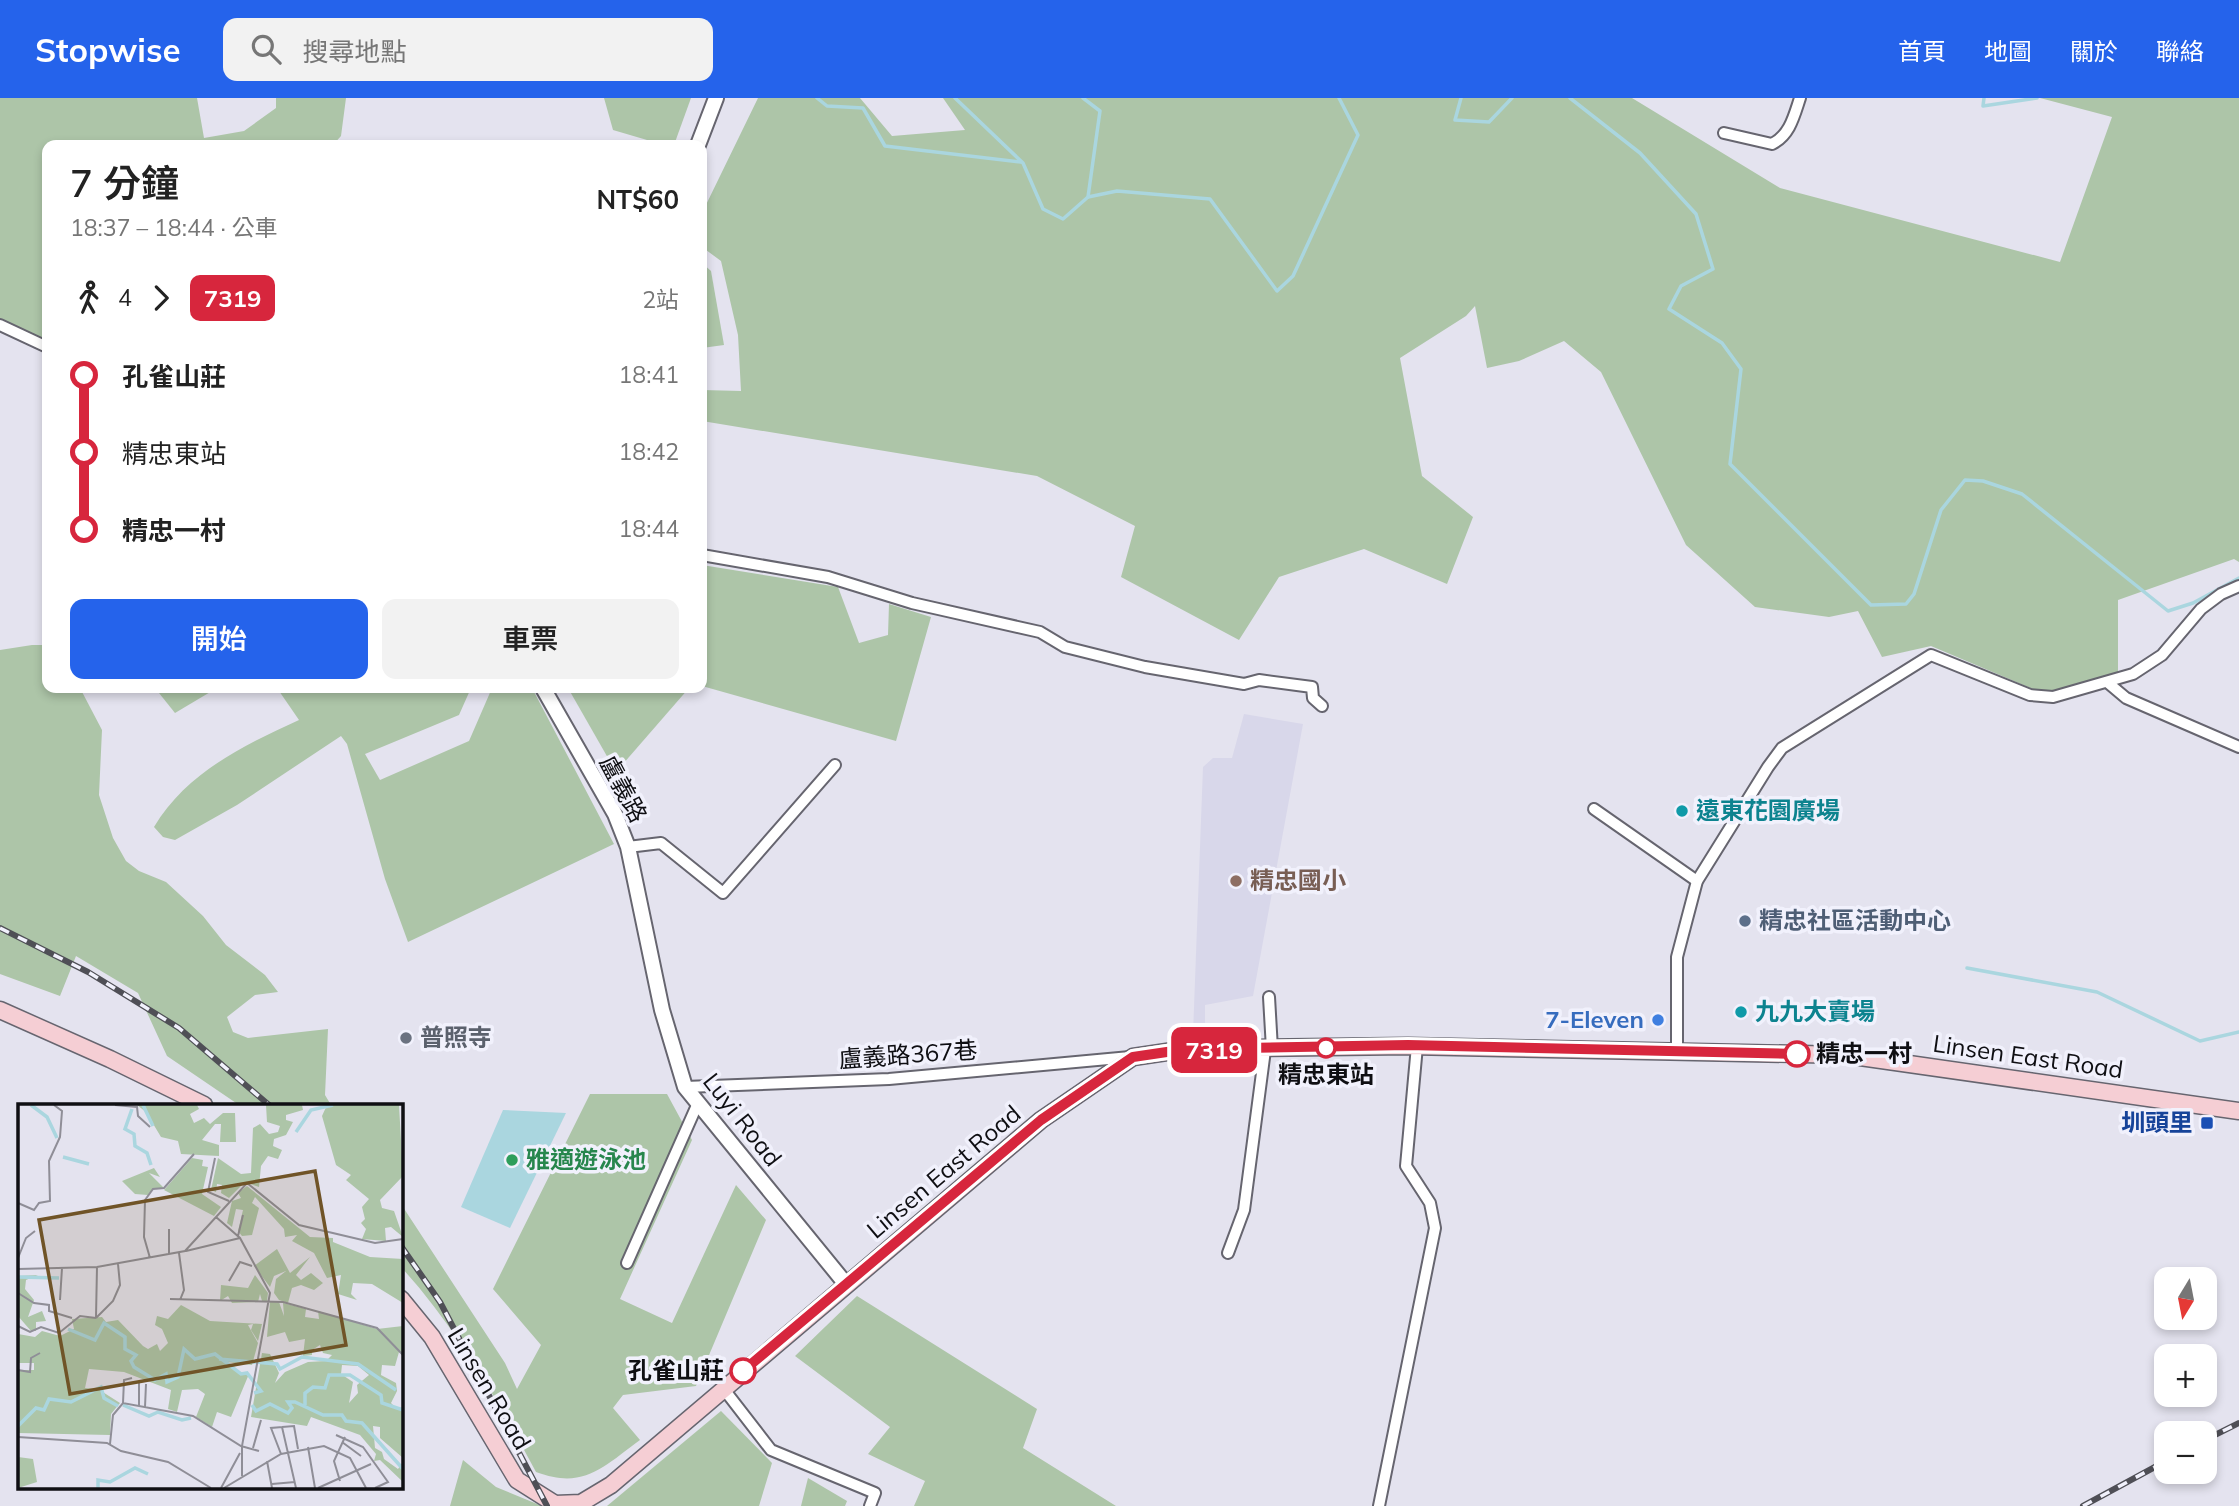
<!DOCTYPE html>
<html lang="zh-TW">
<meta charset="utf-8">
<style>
:root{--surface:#fff;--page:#f2f2f2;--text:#222;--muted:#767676;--accent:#2563eb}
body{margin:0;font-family:Mulish,"Noto Sans TC",sans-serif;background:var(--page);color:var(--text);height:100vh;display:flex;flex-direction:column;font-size:26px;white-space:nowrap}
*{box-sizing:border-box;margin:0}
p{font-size:23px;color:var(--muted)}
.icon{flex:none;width:38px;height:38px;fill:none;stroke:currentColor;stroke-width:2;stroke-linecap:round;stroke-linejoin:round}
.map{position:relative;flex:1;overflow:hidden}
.drawer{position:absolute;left:42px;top:42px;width:665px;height:553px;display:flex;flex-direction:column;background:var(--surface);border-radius:14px;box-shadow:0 4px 10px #0003}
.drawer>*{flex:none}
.badge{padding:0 14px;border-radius:10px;font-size:24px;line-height:46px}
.needle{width:46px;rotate:190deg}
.fabs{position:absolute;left:2154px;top:1169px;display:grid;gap:14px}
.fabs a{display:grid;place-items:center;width:63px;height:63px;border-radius:14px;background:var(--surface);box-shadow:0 4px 10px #0003;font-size:35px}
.map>.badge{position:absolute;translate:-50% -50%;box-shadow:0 0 0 4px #fff}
.legs{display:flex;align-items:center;gap:10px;height:77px;padding:0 28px;font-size:23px}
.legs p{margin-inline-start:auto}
.headline{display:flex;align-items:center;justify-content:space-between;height:119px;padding:0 28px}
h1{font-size:38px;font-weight:600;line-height:52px}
.cta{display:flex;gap:14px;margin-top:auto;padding:14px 28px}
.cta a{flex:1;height:80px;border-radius:14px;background:var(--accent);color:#fff;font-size:28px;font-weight:600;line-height:80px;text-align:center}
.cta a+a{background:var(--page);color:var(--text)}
ul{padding:0 28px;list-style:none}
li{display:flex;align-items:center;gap:24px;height:77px;font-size:26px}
li i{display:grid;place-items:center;width:10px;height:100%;margin:0 9px;background:currentColor}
li i::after{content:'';width:18px;height:18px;margin:-9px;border:5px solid;border-radius:50%;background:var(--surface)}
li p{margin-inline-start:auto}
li:first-child i{background:linear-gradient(#0000 50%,currentColor 0)}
li:last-child i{background:linear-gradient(currentColor 50%,#0000 0)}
header{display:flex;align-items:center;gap:42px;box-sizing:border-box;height:98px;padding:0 35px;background:var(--accent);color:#fff}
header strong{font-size:33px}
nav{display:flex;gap:38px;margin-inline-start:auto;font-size:24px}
.search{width:490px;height:63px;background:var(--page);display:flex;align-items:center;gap:18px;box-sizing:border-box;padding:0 24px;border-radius:14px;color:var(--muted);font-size:26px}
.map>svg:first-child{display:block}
.built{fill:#d8d7ea}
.green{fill:#adc5a8}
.water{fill:#aad6df}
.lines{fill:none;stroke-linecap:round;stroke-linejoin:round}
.stream{stroke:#aad6df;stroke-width:3.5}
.minor-casing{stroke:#66656f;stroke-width:14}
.tertiary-casing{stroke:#66656f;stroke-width:18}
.secondary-casing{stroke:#66656f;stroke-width:19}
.minor{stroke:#fff;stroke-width:10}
.tertiary{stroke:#fff;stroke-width:14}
.secondary{stroke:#f5ced4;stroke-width:16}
.rail-casing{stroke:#4f4f56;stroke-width:6}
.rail{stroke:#f1f1fc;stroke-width:3.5;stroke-dasharray:10;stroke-linecap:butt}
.line-1-casing{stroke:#fff;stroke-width:16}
.line-1{stroke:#d7263d;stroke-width:10}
.culture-dot{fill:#0f9aa8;stroke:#f1f1fc;stroke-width:2.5}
.education-dot{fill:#8d6e63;stroke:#f1f1fc;stroke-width:2.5}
.service-dot{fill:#5c6f8a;stroke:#f1f1fc;stroke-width:2.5}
.shop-dot{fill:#3f7fe0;stroke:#f1f1fc;stroke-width:2.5}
.worship-dot{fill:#6b7280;stroke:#f1f1fc;stroke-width:2.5}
.stop-1-dot{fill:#fff;stroke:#d7263d;stroke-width:3.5}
.transit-dot{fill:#1a4fb4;stroke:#f1f1fc;stroke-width:2.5}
.leisure-dot{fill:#2e9e5b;stroke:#f1f1fc;stroke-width:2.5}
.labels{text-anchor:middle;stroke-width:7;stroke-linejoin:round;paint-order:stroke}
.street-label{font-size:24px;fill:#0f0f13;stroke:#f1f1fc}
.culture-label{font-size:24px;font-weight:bold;fill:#0d838f;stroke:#f1f1fc;text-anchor:start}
.education-label{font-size:24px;font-weight:bold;fill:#785e54;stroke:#f1f1fc;text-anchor:start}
.service-label{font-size:24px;font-weight:bold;fill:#4e5e75;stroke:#f1f1fc;text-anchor:start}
.shop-label{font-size:24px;font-weight:bold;fill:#366cbe;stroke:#f1f1fc;text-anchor:end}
.worship-label{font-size:24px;font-weight:bold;fill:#5b616d;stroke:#f1f1fc;text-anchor:start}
.stop-label{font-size:24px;font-weight:bold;fill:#0f0f13;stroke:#f1f1fc;text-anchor:start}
.transit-label{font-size:24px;font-weight:bold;fill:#164399;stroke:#f1f1fc;text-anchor:end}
.leisure-label{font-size:24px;font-weight:bold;fill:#27864d;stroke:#f1f1fc;text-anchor:start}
.inset-river{fill:none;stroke:#aad6df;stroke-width:3.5}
.inset-road{fill:none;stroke:#8f8e97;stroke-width:2}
.view{fill:#705427;fill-opacity:0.15;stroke:#705427;stroke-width:3.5}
.inset-edge{fill:none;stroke:#0f0f13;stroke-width:3.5}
</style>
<header>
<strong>Stopwise</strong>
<div class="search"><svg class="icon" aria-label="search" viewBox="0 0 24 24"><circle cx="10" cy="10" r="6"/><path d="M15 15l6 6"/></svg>搜尋地點</div>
<nav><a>首頁</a><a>地圖</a><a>關於</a><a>聯絡</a></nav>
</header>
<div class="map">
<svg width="2239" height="1408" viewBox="0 0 2239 1408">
<rect width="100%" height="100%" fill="#e4e3ef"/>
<!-- built -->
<path class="built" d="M1244,616L1303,626L1253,898L1205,907V936H1193L1203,669L1213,660H1232Z"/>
<!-- green -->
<g class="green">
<path d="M0,0H197L204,40L244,33L276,10V0H346L341,38L333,47H47V244L0,220Z"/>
<path d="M604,0H691L674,47H664L613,32Z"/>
<path d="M758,0H860L892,38L965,32L943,0H1632L1780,90L2060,164L2112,19L2040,0H2239V464L2234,461L2118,502V580L2047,597L1931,548L1882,559L1858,513L1829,519L1755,509L1686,447L1601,274L1564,243L1519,263L1487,270L1475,208L1466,218L1400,260L1422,378L1473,419L1447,486L1364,451L1279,479L1239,542L1121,479L1135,428L1037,378L702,323V292L741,293L738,237L721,163L702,149V115Z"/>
<path d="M702,165L711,173L724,247L702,250Z"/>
<path d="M702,467L838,489L859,545L888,537L889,506L931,519L896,643L702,588Z"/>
<path d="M32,547H47V590H80L102,632L99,697L113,740L126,763L139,773L166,784L203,818L226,847L265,877L278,894L255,897L227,919L233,934L248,940L328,931L325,997L331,1007H239L167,958L138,895L76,858L60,898L0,876V552Z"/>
<path d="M155,590H217L175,615Z"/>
<path d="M277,590H471L459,617L365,656L380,682L469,643L492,590H532L614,746L408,844L385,781L347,646L341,638L237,707L175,742L163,739L154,729C186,675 244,647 299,622Z"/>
<path d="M568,590H689L616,674Z"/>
<path d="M590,996H667L692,1042L620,1201L672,1225L736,1087L766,1122L696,1288L623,1297L613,1310L640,1342C603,1369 584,1392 536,1374C498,1303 456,1229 401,1169V1106L505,1265L517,1291L541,1247L493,1191Z"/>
<path d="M857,1198L1037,1311L1023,1350L1116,1408H914L925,1383L868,1356L890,1329L795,1258Z"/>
<path d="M721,1313L772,1365L759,1408H607Z"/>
<path d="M463,1362L496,1389L542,1408H450Z"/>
<path d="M808,1380L847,1403L845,1408H801Z"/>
</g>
<!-- water -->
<path class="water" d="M503,1012L566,1015L510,1130L461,1109Z"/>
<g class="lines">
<!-- stream -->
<g class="stream">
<path d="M817,0L827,8L863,10L885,48L1021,64"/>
<path d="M955,0L1023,65L1043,111L1063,121L1088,99L1117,93L1210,101L1277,193L1293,178L1358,37L1339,0"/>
<path d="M1083,0L1100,13L1088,99"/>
<path d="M1461,0L1455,22L1489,24L1512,0"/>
<path d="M1570,0L1640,55L1696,116L1713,171L1681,188L1669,211L1722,245L1741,271L1730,366L1871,507L1906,506L1914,496L1941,412L1965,382L1983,383L2022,396L2168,513L2193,505L2239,480"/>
<path d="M1984,0L1983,8L2037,0"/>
<path d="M1967,870L2097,894L2200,943L2239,934"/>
</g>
<!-- minor casing -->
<g class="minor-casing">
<g id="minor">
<path d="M1724,35L1772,46C1790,37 1794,18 1800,0"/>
<path d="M0,227L47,249"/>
<path d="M702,457L828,479L912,505L1040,534L1065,549L1145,569L1244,586L1259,582L1312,589L1313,600L1322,608"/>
<path d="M2107,584L2126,600L2239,649"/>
<path d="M1594,711L1697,783"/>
<path d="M628,749L661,745L723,795L835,667"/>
<path d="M1269,899L1272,951"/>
<path d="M1677,954V859L1697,783L1768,669L1782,650L1931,557L2030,597L2053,599L2133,576L2162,557L2201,511L2221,496L2239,488"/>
<path d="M685,989L889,981L1130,959"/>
<path d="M1228,1155L1244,1112L1265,952"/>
<path d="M627,1165L698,1005"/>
<path d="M723,1290L771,1352L875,1395L870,1408"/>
<path d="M1379,1408L1435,1130L1430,1105L1406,1068L1417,948"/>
</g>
</g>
<!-- tertiary casing -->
<g class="tertiary-casing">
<g id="tertiary">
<path d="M698,47L716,0"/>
<path d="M543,590L615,716L628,749L662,912L685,989L845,1185"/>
</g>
</g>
<!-- secondary casing -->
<g class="secondary-casing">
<g id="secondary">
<path d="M0,912L110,961L204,1007"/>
<path d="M401,1201L432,1239L517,1382L555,1406L581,1405L611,1387L1041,1022L1133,959L1187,951L1408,948L1846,957L2239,1013"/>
</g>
</g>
<!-- minor -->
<use href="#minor" class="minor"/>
<!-- tertiary -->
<use href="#tertiary" class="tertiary"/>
<!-- secondary -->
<use href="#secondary" class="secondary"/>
<!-- rail casing -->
<g class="rail-casing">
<g id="rail">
<path d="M0,830L88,874L179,930L269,1007"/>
<path d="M401,1148L440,1204L547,1408"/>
<path d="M2205,1342L2239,1325"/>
<path d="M2083,1408L2166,1363"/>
</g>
</g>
<!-- rail -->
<use href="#rail" class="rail"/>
</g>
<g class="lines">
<!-- line-1 casing -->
<g class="line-1-casing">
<path id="line-1" d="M743,1273L1041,1022L1133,959L1187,951L1408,947L1797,956"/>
</g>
<!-- line-1 -->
<use href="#line-1" class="line-1"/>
</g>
<!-- markers -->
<g class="culture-dot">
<circle cx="1682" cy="713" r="7"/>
<circle cx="1741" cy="914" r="7"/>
</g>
<circle class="education-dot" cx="1236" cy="783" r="7"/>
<circle class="service-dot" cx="1745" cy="823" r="7"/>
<circle class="shop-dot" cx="1658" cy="922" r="7"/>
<circle class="worship-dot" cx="406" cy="940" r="7"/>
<g class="stop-1-dot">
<circle cx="1326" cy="950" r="9"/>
<circle cx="1797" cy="956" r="12"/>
<circle cx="743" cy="1273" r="12"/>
</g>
<rect class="transit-dot" x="2200" y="1018" width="14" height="14" rx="3.5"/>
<circle class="leisure-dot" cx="512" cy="1062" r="7"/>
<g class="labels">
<!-- street labels -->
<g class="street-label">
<text transform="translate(623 691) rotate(62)" y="8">盧義路</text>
<text transform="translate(908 957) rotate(-4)" y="8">盧義路367巷</text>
<text transform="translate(2028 959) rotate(8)" y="8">Linsen East Road</text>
<text transform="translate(742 1022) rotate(52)" y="8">Luyi Road</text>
<text transform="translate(944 1074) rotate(-40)" y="8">Linsen East Road</text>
<text transform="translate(489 1291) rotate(59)" y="8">Linsen Road</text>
</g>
<!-- culture labels -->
<g class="culture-label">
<text x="1696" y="721">遠東花園廣場</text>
<text x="1755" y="922">九九大賣場</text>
</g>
<!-- education labels -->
<g class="education-label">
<text x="1250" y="791">精忠國小</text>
</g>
<!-- service labels -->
<g class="service-label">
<text x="1759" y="831">精忠社區活動中心</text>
</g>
<!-- shop labels -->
<g class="shop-label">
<text x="1644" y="930">7-Eleven</text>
</g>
<!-- worship labels -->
<g class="worship-label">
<text x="420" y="948">普照寺</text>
</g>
<!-- stop labels -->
<g class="stop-label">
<text x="1816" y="964">精忠一村</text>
<text x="1326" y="985" text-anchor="middle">精忠東站</text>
<text x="724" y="1281" text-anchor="end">孔雀山莊</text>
</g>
<!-- transit labels -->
<g class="transit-label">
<text x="2193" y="1033">圳頭里</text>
</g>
<!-- leisure labels -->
<g class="leisure-label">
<text x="526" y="1070">雅適遊泳池</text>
</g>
</g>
<!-- overview -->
<g transform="translate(18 1006)">
<rect width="385" height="385" fill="#e4e3ef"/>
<path d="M119,1H179L181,5L172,10L176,19L186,14L192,20L205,9H217L218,38H202L203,20H197L184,36L201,41V52L163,50L160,37L143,33L128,8ZM248,1H284L285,6L268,11V16L275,18L268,31L256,35L255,42L264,46L260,55L250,52L243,62L241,83L227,78L211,94L203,89L204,81L199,80L198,88L193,86L200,54L223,70L233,69L235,24L242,20L251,30L260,28L262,22L249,18ZM309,1H381L385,72L362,96L364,104L376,107L385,133L373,123L367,124L368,137L344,135L348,125L343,119L347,115L344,103L351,95L328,76L333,71L318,61L304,12ZM174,54L185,56L184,62L190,63L184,90L203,103L196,112L146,86ZM136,64L142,73L131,69L146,84L135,85L130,91L117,90L104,77ZM229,82L292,133L315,134V138L352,153L385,155V199L354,180L335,179L333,190L339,196L320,190L323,171L309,174L296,149L274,137L279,131L267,133L266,125L237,93L234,99L241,104L234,131L224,132L220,127L225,106L218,105L214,123L209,119L214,97L223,94L220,89ZM259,145L272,169L292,153L278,171L283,176L293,169L305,179L296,186L283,181L274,184L270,199L261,196L256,189L258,175L268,167L256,172L252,183L236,162ZM20,171L8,176L7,185L16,196L10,213L24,207L28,217L18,218V227H13L0,212V172ZM237,171L250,189L249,197H244L242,190L240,198L214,199L210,192L202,197L203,181L230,184ZM252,198H261L266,212L265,199L288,205L287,213L301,215L300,207L359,225L385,222V250L381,248L377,262L364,261L363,271L378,279L379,287L373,299L379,305L385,303V354L362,334V323L355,322L357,344L364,348L366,355L380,365L385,358V378L362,356L356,357L358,350L342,331L293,313L289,322L233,313L244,249L252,250L261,269L257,279L267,268L290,258L308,257L314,251L305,249L302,241L294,246V251L285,252L287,235L271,238L267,228L249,233ZM324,261L340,262L351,271L339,281L340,289L331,299L335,278L323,270ZM163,201L192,217L244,220L240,237L233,226L235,220L230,221L240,239L234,261L209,258L221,270H231L213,313L199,308L194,323L178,313L187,290L180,285L164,286L159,308L150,305L153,286L106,268L71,265L67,284L80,285L102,299L93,310L92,331L0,329V266H16V259H1L0,230L17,233L24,227L42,232L56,225L54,215L84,213L88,218L100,216L125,242L130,245L139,240L142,247L150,239L144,225L137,221L139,212L150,215ZM0,353L15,355L19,378L0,384Z" fill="#adc5a8" fill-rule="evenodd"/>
<path class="inset-river" d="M13,1L29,13L39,34M125,1L135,22M114,5L107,25L116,30L117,42L129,49L133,61M278,28L293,6L315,1M45,53L71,60M0,173L41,174M50,225L77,236L86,219L107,233V245L118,251L113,257L116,263L137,276L148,270L149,278L160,273L166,245L177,255L197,250L223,270L229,269L243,287L236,289M201,255L259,260L262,265L284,253L340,260L378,286M105,301L131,312L140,308L164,316L173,314M234,301L238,307L252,300L270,309L274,304L270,298H277L305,311H324L328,317L344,319L385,365M287,301V289L295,283L307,284L311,271H332L363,291L364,299L385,306M0,322L18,304L26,306L31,295L53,298L83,283L86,294L100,302M80,384V376L92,378L117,364L130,370"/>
<path class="inset-road" d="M97,1L119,3L120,12L132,23M197,54L190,88L211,97M0,99L16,106L21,99L32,97L31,57L42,33L44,7L36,1M198,113L222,134L252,189L224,342V372M220,132L225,111M168,147L222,134M161,149L166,186L162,196M151,150V125M0,154L8,134L17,127M132,154L126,133L127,96L135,85L146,84L176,50M0,165L79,163L167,147L229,79L281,121L357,139L385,135M211,177L222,158L234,162M0,189L16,199L31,201V207L54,214M152,195L265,198L359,224L385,251M42,196L44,164M78,213L79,163M78,214L95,197L102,181L100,160M0,222L12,228L23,223L41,229L62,212L78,214M0,266L12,268L13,254L22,249M105,299L106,276L114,274M121,302V278M127,303L128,280M264,323L276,322L280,345M318,331L345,343L370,378L357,384M0,333L89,339L103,347L150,358L193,384M324,338L343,352M92,340L95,311L105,299L175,312L223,342L241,347M290,343L297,384M235,344L243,316M263,350L253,324L264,323L278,384M249,357L254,384M322,377L316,357L327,333M254,380L277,378M203,384L222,349M206,384L263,350L306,342L332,354L348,384M300,384L353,360"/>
<path class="view" d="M297,67L328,241L52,290L21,116Z"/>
<rect width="385" height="385" class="inset-edge"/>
</g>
</svg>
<div class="fabs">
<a><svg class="needle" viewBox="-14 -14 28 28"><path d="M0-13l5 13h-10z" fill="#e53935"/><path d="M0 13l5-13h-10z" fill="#767676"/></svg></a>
<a>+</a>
<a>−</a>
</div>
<b class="badge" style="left:1214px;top:952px;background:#d7263d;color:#fff">7319</b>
<section class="drawer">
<div class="headline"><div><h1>7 分鐘</h1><p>18:37 – 18:44 · 公車</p></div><b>NT$60</b></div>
<div class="legs"><svg class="icon" aria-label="walk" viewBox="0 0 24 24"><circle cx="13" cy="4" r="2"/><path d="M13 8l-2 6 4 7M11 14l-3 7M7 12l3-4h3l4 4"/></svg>4<svg class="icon" aria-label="forward" viewBox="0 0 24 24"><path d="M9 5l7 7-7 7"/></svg><b class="badge" style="background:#d7263d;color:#fff">7319</b><p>2站</p></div>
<ul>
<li><i style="color:#d7263d"></i><b>孔雀山莊</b><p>18:41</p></li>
<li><i style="color:#d7263d"></i><span>精忠東站</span><p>18:42</p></li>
<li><i style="color:#d7263d"></i><b>精忠一村</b><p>18:44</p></li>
</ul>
<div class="cta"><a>開始</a><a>車票</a></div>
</section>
</div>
